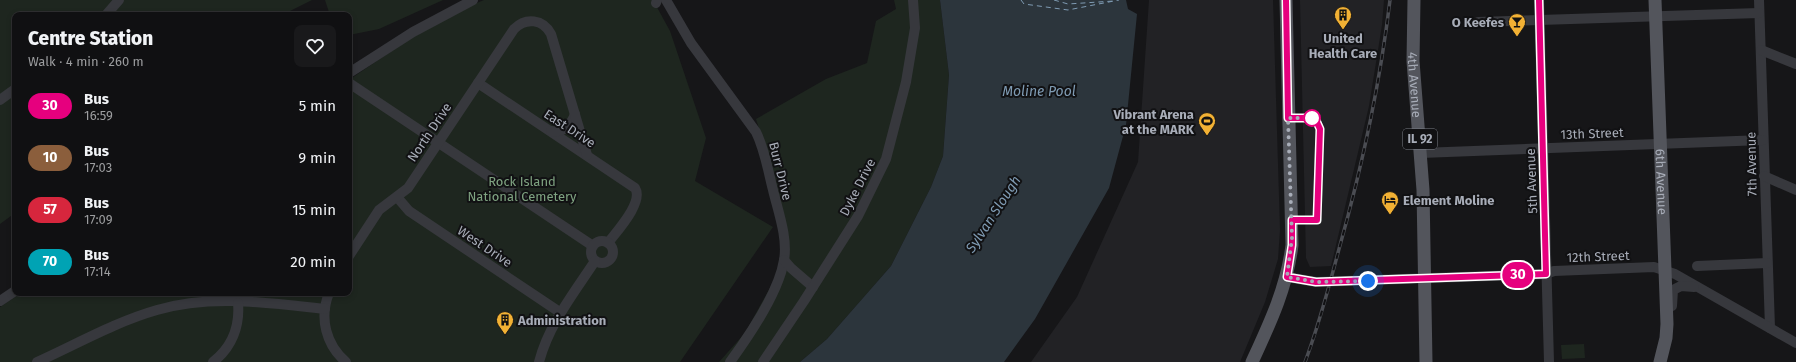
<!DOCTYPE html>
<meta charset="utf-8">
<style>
:root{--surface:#101012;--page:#19191b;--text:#f1f3f6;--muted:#9c9d9f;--line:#303032}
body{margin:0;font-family:"Fira Sans",sans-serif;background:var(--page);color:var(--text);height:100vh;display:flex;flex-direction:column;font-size:15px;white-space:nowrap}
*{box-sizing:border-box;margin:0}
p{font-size:13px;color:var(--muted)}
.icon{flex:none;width:22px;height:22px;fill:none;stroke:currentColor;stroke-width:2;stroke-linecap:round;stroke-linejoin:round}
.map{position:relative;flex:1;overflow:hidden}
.drawer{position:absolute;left:12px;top:12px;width:340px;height:284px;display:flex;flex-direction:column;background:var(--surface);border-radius:8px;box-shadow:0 2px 6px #0003,0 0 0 1px var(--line)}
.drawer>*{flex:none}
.badge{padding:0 8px;border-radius:13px;font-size:14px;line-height:26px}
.you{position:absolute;width:20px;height:20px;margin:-10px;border:3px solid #fff;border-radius:50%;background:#1a73e8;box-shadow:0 0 0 6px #1a73e833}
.map>.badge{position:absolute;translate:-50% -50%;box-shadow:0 0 0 2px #fff}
.round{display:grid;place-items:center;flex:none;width:42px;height:42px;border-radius:8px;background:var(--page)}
.summary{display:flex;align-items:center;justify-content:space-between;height:68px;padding:0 16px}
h1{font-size:19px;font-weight:800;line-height:30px}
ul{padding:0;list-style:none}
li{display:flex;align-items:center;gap:12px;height:52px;padding:0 16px}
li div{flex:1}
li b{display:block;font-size:15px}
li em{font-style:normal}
li .badge{min-width:44px;font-weight:700;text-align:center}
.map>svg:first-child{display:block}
.built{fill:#222225}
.green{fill:#1e261f}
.water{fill:#2c353c}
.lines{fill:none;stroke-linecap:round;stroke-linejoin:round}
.ferry{stroke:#7f9bb3;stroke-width:1;stroke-dasharray:5 4;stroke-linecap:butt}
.minor{stroke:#37383d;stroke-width:10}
.major{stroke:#53555c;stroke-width:13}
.rail-casing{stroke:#4a4c52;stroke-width:3.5}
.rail{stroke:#111113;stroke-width:2;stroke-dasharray:6;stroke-linecap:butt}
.line-casing{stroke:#fff;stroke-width:9}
.line{stroke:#e6007e;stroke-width:6}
.walk{stroke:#a8adb8;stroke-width:4;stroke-dasharray:0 7.2}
.stop-dot{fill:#fff;stroke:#e6007e;stroke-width:2}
.labels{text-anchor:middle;stroke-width:4;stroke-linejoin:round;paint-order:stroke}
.shield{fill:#111113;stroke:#7b7e86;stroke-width:1}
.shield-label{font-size:12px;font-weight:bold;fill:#a8adb8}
.poi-label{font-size:13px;font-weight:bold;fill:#a8adb8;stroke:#111113;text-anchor:end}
.street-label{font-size:13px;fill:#a8adb8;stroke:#111113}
.park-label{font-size:13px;fill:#7fa381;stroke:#111113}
.water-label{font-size:14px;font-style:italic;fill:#7f9bb3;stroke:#111113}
</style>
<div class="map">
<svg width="1796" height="362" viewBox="0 0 1796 362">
<rect width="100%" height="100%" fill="#161618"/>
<!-- built -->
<g class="built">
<path d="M1149,0H1273L1280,230L1278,259L1265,302L1240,362H1031L1077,297L1138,162Z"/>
<path d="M1300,0H1384L1382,25L1369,106L1331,266L1310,267L1306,258Z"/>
</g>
<!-- green -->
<g class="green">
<path d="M0,0H312L282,15H15V213L0,224Z"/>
<path d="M325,0H443L379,29L349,35V15H330Z"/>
<path d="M484,0H653L670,31L706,138L695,181L773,227L680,362H0V307L21,293H349V80C392,51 436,19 484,0Z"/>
<path d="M894,0H940L949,75L943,156L931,187L891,266L827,339L800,362H719L745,333L787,257L769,160L756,119L826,79L867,63L876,21L896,9Z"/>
<path d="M1584,344L1585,358L1562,359L1561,345Z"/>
</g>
<!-- water -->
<path class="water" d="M940,0H1126L1128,9L1137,14L1126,125L1109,188L1035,319L1004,362H800L827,339L891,266L931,187L943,156L949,75Z"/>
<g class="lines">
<!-- ferry -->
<g class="ferry">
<path d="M1021,0L1024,4L1068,10L1119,0"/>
<path d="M1054,0L1068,4L1114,1"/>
</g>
<!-- minor -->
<g class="minor">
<path d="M666,0L691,43L756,132C765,150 768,171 773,190C778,211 788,238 784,260C779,292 749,336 730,362"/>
<path d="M1539,0L1549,362"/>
<path d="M1759,0L1770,328"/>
<path d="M656,3L657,0"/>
<path d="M106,15L119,0"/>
<path d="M1478,22L1759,13"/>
<path d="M1761,50L1796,64"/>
<path d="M349,73L413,32L473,0"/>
<path d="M349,83L593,246"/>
<path d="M478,83L635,188C644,202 617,231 608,243"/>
<path d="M0,100L15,89"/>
<path d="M551,131C564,133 571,125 575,114"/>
<path d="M1421,153L1763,140"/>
<path d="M1764,176L1796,190"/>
<path d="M397,197L409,211L561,313"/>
<circle cx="602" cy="252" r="11"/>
<path d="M349,256L379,210L408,188L514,29C526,17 543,19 551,34L587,155"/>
<path d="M784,260L791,268L813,287"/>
<path d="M1697,266L1767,263"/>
<path d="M1287,277L1316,282L1546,274L1554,271L1654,267L1675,274L1796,343"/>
<path d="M329,293C319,318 326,345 346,362"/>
<path d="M0,301L15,291"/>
<path d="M1672,306L1673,290L1681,286L1694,287"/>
<path d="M37,362C77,344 115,322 157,310C211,294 270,303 325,309"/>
<path d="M213,362C232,347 240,326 238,303"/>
<path d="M539,362C549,324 574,293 595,261"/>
<path d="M763,362L804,301L858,216L886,159L906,82L915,28L913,0"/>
</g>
<!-- major -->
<g class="major">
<path id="s1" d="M1414,0L1413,61L1423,190L1426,362"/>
<path id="s2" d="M1655,0L1667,324L1666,338L1660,362"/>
<path d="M1252,362C1270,323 1287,287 1292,245L1286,0"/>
</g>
<!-- rail casing -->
<g class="rail-casing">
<path id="rail" d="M1305,362C1319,325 1329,287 1339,249C1362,167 1380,84 1390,0"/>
</g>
<!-- rail -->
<use href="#rail" class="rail"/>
</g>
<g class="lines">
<!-- line casing -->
<g class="line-casing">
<path id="line" d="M1286,0L1288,118H1315L1320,129L1317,220H1292V245L1287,277L1316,282L1546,274L1539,0"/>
</g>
<!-- line -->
<use href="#line" class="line"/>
<!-- walk -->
<path class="walk" d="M1312,118H1288L1292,238L1287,277L1316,282L1368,281"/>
</g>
<!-- icons -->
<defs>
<g id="building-pin" transform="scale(0.9)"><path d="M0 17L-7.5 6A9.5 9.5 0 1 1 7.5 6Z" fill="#f2b134" stroke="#111113"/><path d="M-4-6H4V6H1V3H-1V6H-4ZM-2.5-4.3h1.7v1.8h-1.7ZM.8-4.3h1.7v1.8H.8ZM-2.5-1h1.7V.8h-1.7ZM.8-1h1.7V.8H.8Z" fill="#111"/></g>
<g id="bar-pin" transform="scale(0.9)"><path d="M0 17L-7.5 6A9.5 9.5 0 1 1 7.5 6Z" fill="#f2b134" stroke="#111113"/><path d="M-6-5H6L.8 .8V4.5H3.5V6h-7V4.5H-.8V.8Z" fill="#111"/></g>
<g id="stadium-pin" transform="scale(0.9)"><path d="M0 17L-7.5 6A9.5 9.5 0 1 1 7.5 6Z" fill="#f2b134" stroke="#111113"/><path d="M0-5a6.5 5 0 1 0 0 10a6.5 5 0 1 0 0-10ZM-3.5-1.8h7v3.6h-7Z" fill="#111"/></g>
<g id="hotel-pin" transform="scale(0.9)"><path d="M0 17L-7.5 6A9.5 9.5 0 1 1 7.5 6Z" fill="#f2b134" stroke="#111113"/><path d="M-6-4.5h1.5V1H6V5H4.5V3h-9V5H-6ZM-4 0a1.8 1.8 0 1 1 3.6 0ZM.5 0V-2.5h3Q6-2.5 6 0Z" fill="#111"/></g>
</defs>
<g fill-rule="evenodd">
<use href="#building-pin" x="1343" y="15"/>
<use href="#bar-pin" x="1517" y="22"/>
<use href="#stadium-pin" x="1207" y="121"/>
<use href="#hotel-pin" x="1390" y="200"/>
<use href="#building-pin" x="505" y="320"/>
</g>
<!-- markers -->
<circle class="stop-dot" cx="1312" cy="118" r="8"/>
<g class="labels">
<!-- shield labels -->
<rect class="shield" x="1403" y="129" width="34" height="20" rx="3"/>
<g class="shield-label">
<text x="1420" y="143">IL 92</text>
</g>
<!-- poi labels -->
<g class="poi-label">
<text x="1504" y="27">O Keefes</text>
<text x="1343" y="43" text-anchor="middle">United<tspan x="1343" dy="15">Health Care</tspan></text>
<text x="1194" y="119">Vibrant Arena<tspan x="1194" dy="15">at the MARK</tspan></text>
<text x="1403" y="205" text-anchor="start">Element Moline</text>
<text x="518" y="325" text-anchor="start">Administration</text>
</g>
<!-- street labels -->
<g class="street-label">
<text dy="5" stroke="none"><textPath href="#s1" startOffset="85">4th Avenue</textPath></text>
<text transform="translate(570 128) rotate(33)" y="5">East Drive</text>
<text transform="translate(429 132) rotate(-56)" y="5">North Drive</text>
<text transform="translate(1592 133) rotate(-2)" y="5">13th Street</text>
<text transform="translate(1751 164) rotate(-91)" y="5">7th Avenue</text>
<text transform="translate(781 171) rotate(76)" y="5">Burr Drive</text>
<text transform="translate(1531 181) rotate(-92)" y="5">5th Avenue</text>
<text dy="5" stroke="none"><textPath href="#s2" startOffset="182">6th Avenue</textPath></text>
<text transform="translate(857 187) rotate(-63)" y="5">Dyke Drive</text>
<text transform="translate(485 246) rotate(34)" y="5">West Drive</text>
<text transform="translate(1598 256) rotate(-2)" y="5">12th Street</text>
</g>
<!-- park labels -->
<g class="park-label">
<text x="522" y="186">Rock Island<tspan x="522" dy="15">National Cemetery</tspan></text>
</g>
<!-- water labels -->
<g class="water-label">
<text x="1039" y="96">Moline Pool</text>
<text transform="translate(993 214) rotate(-57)" y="5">Sylvan Slough</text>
</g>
</g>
</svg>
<div class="you" style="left:1368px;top:281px"></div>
<b class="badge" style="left:1518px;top:275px;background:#e6007e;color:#fff">30</b>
<section class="drawer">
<div class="summary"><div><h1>Centre Station</h1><p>Walk · 4 min · 260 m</p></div><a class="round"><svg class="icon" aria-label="heart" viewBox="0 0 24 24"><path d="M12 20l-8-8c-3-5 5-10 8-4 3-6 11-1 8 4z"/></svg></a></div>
<ul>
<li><span class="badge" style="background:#e6007e;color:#fff">30</span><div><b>Bus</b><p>16:59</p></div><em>5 min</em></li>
<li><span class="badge" style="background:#8b5e3c;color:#fff">10</span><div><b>Bus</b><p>17:03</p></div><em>9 min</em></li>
<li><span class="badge" style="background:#d7263d;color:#fff">57</span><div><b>Bus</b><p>17:09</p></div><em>15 min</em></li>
<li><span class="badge" style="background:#00a3b4;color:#fff">70</span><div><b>Bus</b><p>17:14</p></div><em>20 min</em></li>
</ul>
</section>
</div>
